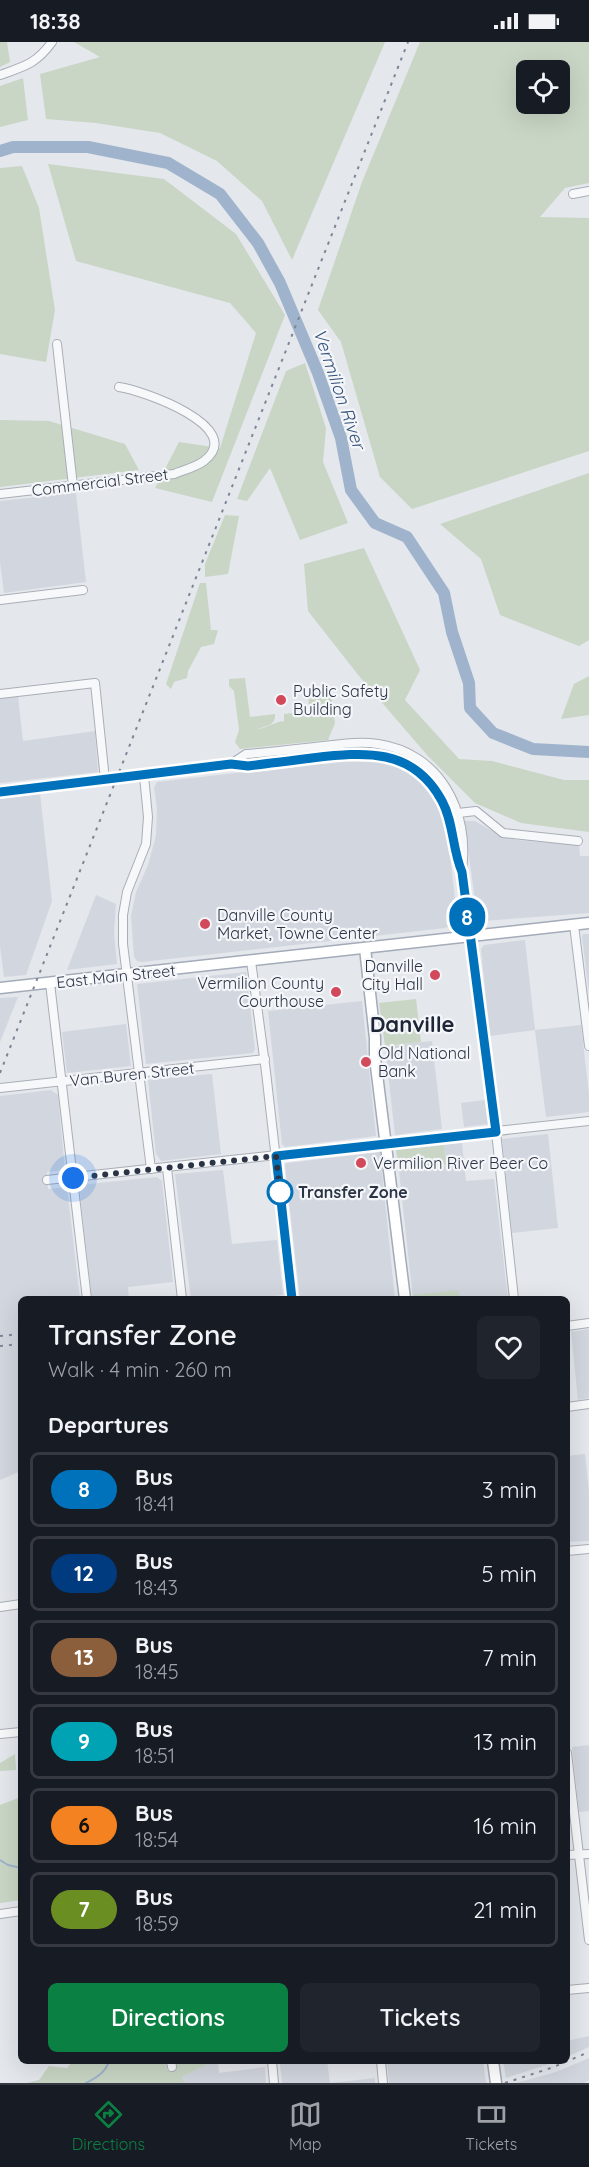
<!DOCTYPE html>
<meta charset="utf-8">
<style>
:root{--surface:#171b24;--page:#20242c;--text:#f1f3f6;--muted:#9ea1a6;--line:#363941;--accent:#0b8043}
body{margin:0;font-family:Quicksand,sans-serif;background:var(--page);color:var(--text);height:100vh;display:flex;flex-direction:column;font-size:22px;white-space:nowrap}
*{box-sizing:border-box;margin:0}
p{font-size:20px;color:var(--muted)}
.icon{flex:none;width:33px;height:33px;fill:none;stroke:currentColor;stroke-width:2;stroke-linecap:round;stroke-linejoin:round}
.map{position:relative;flex:1;overflow:hidden}
.panel{position:absolute;left:18px;top:1254px;width:552px;height:768px;display:flex;flex-direction:column;background:var(--surface);border-radius:9px;box-shadow:0 6px 24px #0002}
.panel>*{flex:none}
.badge{padding:0 12px;border-radius:20px;font-size:21px;line-height:39px}
.buttons{position:absolute;left:516px;top:18px;display:grid;gap:12px}
.buttons a{display:grid;place-items:center;width:54px;height:54px;border-radius:9px;background:var(--surface);box-shadow:0 6px 24px #0002;font-size:30px}
.you{position:absolute;width:30px;height:30px;margin:-15px;border:4px solid #fff;border-radius:50%;background:#1a73e8;box-shadow:0 0 0 9px #1a73e833}
.map>.badge{position:absolute;translate:-50% -50%;box-shadow:0 0 0 3px #fff}
h2{padding:0 30px;font-size:22px;line-height:54px}
.round{display:grid;place-items:center;flex:none;width:63px;height:63px;border-radius:9px;background:var(--page)}
.overview{display:flex;align-items:center;justify-content:space-between;height:102px;padding:0 30px}
h1{font-size:28px;font-weight:600;line-height:45px}
.cta{display:flex;gap:12px;margin-top:auto;padding:12px 30px}
.cta a{flex:1;height:69px;border-radius:9px;background:var(--accent);color:#fff;font-size:24px;font-weight:600;line-height:69px;text-align:center}
.cta a+a{background:var(--page);color:var(--text)}
ul{padding:0;list-style:none}
li{display:flex;align-items:center;gap:18px;height:75px;margin:0 12px 9px;padding:0 18px;border:3px solid var(--line);border-radius:9px}
li div{flex:1}
li b{display:block;font-size:22px}
li em{font-style:normal}
li .badge{min-width:66px;font-weight:700;text-align:center}
.status{display:flex;justify-content:space-between;align-items:center;height:42px;padding:0 30px;background:var(--surface);direction:ltr}
.status svg{height:16px;fill:currentColor}
.tab-bar{display:flex;justify-content:space-around;align-items:center;height:84px;border-top:2px solid var(--line);background:var(--surface);font-size:16px;color:var(--muted)}
.tab-bar a{display:grid;justify-items:center;gap:3px}
.tab-bar .on{color:var(--accent)}
.map>svg:first-child{display:block}
.built{fill:#d2d6de}
.green{fill:#c9d6c5;fill-rule:evenodd}
.lines{fill:none;stroke-linecap:round;stroke-linejoin:round}
.stream{stroke:#9fb4cc;stroke-width:2}
.river{stroke:#9fb4cc;stroke-width:12}
.minor-casing{stroke:#a9aeb7;stroke-width:10}
.major-casing{stroke:#a3abb8;stroke-width:13}
.minor{stroke:#f7f8fa;stroke-width:8}
.major{stroke:#fff;stroke-width:10}
.rail{stroke:#7d8696;stroke-width:2;stroke-dasharray:3 6;stroke-linecap:butt}
.line-casing{stroke:#fff;stroke-width:14}
.line{stroke:#0072bc;stroke-width:9}
.walk{stroke:#2b3445;stroke-width:6;stroke-dasharray:0 10.8}
.poi-dot{fill:#d1495b;stroke:#f4f6f9;stroke-width:2}
.stop-dot{fill:#fff;stroke:#0072bc;stroke-width:3}
.labels{text-anchor:middle;stroke-width:4.5;stroke-linejoin:round;paint-order:stroke}
.street-label{font-size:16px;fill:#2b3445;stroke:#f4f6f9}
.poi-label{font-size:16px;fill:#2b3445;stroke:#f4f6f9;text-anchor:start}
.stop-label{font-size:16px;font-weight:bold;fill:#2b3445;stroke:#f4f6f9;text-anchor:start}
.water-label{font-size:18px;font-style:italic;fill:#34527a;stroke:#f4f6f9}
.district-label{font-size:22px;font-weight:bold;fill:#1d2536;stroke:#f4f6f9}
</style>
<div class="status"><b>18:38</b><svg viewBox="0 0 49 12"><path d="M0 12V9h3v3zM5 12V6h3v6zM10 12V3h3v9zM15 12V0h3v12zM26 1h20v11H26zM47 4h2v5h-2z"/></svg></div>
<div class="map">
<svg width="589" height="2041" viewBox="0 0 589 2041">
<rect width="100%" height="100%" fill="#e4e7ec"/>
<!-- built -->
<g class="built">
<path d="M76,451L86,540L4,551L0,520V459Z"/>
<path d="M18,654L23,699L95,689L98,730L0,741V656Z"/>
<path d="M366,716L395,722L411,731L425,744L436,758L443,772L447,785L457,875L456,882L445,886L142,920L137,919L134,915L131,874L136,850L148,823L156,794L157,767L154,745L157,740Z"/>
<path d="M40,752L52,859L26,933L4,935L0,904V757Z"/>
<path d="M464,779H475L499,793L517,798L579,803L580,814H589V871L482,879L477,872Z"/>
<path d="M96,853L116,862L114,891L117,922L67,928Z"/>
<path d="M583,892H589V951L582,895Z"/>
<path d="M525,898L535,988L581,983L589,1053V1070L546,1075L535,988L490,994L481,907L484,903Z"/>
<path d="M246,930L255,1007L253,1011L146,1022L137,942Z"/>
<path d="M18,955L0,1000V956Z"/>
<path d="M362,959L376,1094L285,1105L282,1102L268,969Z"/>
<path d="M126,982L131,1024L67,1031L62,990Z"/>
<path d="M432,999L442,1087L395,1093L385,1004Z"/>
<path d="M212,1032L221,1112L161,1119L156,1112L148,1038Z"/>
<path d="M51,1048L58,1053L65,1128L47,1130L48,1147L67,1145L80,1257H21V1429L0,1438V1054Z"/>
<path d="M485,1058L488,1082L464,1085L461,1061Z"/>
<path d="M548,1092L558,1186L512,1191L502,1097Z"/>
<path d="M462,1101L466,1139L494,1137L508,1257H413L399,1129L446,1124L444,1103Z"/>
<path d="M380,1110L395,1257H300L285,1123L287,1121Z"/>
<path d="M223,1128L232,1202L277,1198L283,1253L244,1257H191L175,1132Z"/>
<path d="M157,1135L162,1139L173,1240L128,1245L129,1257H92L79,1143Z"/>
<path d="M589,1287V1356L578,1358L571,1290Z"/>
<path d="M585,1412L589,1449V1499L567,1500V1414Z"/>
<path d="M589,1703V1769L579,1770L572,1705Z"/>
<path d="M589,1994V2005L567,2015V1999Z"/>
<path d="M589,2016V2038L584,2041H516L556,2030Z"/>
<path d="M214,2019H218L219,2031L265,2025L266,2041H185L182,2035Z"/>
<path d="M307,2019H327L330,2041L375,2036V2041H282L280,2022Z"/>
<path d="M387,2019H483L486,2041H389Z"/>
<path d="M503,2019H558L506,2036Z"/>
</g>
<!-- green -->
<g class="green">
<path d="M0,0H7L10,20L0,25Z"/>
<path d="M74,0H385L292,218L262,159L217,119L160,91L96,81L46,77L40,32L100,15Z"/>
<path d="M420,0H589V141L565,146L540,175L589,176V409L412,467L380,435L341,300L318,268L362,140ZM526,28H560V62H526Z"/>
<path d="M23,36L28,78L0,85V44Z"/>
<path d="M48,122L164,137L236,192L285,273L212,460L155,446L179,400L220,406L256,291L230,261L76,219Z"/>
<path d="M22,124L39,166L55,268L46,320L0,312V126Z"/>
<path d="M305,321L326,386L323,420L348,481L300,498L270,426L247,459L237,457L286,329Z"/>
<path d="M0,378L49,379L125,402L139,428L0,445Z"/>
<path d="M589,431V598L579,604L500,573L481,517L440,482Z"/>
<path d="M225,473L239,474L228,532L205,535V522Z"/>
<path d="M364,506L420,628L405,658L459,717L492,719L564,738H589V790L521,781L475,761L427,713L359,634L308,569L304,522Z"/>
<path d="M200,541H206L211,588H218L214,602L201,605L188,629L187,636L174,640L171,647L166,642Z"/>
<path d="M589,634V673L561,677L574,642Z"/>
<path d="M245,636L250,675L275,672C276,685 263,684 257,687C268,686 274,680 284,679V672L309,669L308,647H310L311,654L331,652L335,681L328,698L240,707L235,700L239,688L234,649L229,644V637Z"/>
<path d="M328,707L298,712L282,717L248,721L246,718L247,716Z"/>
<path d="M416,957L421,1000L385,1004L379,961Z"/>
<path d="M444,1103L446,1123L399,1129L396,1108Z"/>
<path d="M458,1248L460,1257H413V1253Z"/>
<path d="M15,1712L16,1728L0,1729V1721Z"/>
<path d="M21,1755V1858L0,1861V1763Z"/>
<path d="M73,2019H166L167,2028L177,2027L176,2019H214L182,2035L185,2041H27L39,2038L49,2024L67,2026Z"/>
</g>
<g class="lines">
<!-- stream -->
<g class="stream">
<path d="M0,1818L8,1823L21,1826"/>
<path d="M86,2041C96,2036 106,2030 109,2019"/>
</g>
<!-- river -->
<path class="river" d="M0,109L13,105H88L168,121L220,152L258,201L280,241L318,331L341,396L351,448L375,481L407,495L444,551L452,590L469,641L470,666L493,691L533,707L589,710"/>
<!-- minor casing -->
<g class="minor-casing">
<g id="minor">
<path d="M0,33C25,24 36,22 52,0"/>
<path d="M573,152L589,149"/>
<path d="M57,302L73,444"/>
<path d="M0,452L174,432C184,428 196,425 204,419C248,385 141,348 119,345"/>
<path d="M0,558L83,548"/>
<path d="M0,652L95,641L105,738"/>
<path d="M231,722L246,712C272,710 298,707 323,704C341,702 360,699 378,702C440,711 470,769 462,828"/>
<path d="M144,734L148,775L146,802L127,850L123,873V902L151,1127"/>
<path d="M0,750L231,722L248,724C269,721 291,719 312,716C364,710 413,705 442,759C454,781 452,807 462,830L496,1090L514,1257"/>
<path d="M458,771L476,769L503,791L578,799"/>
<path d="M574,883L589,1004"/>
<path d="M251,919L266,1030L292,1257"/>
<path d="M50,941L87,1257"/>
<path d="M0,1046L265,1017"/>
<path d="M167,1126L182,1257"/>
<path d="M47,1138L589,1079"/>
<path d="M567,1284L589,1281"/>
<path d="M567,1365L589,1362"/>
<path d="M567,1509L589,1507"/>
<path d="M0,1565L21,1562"/>
<path d="M0,1692L21,1690"/>
<path d="M567,1711L589,1898"/>
<path d="M567,1813L589,1812"/>
<path d="M0,1872L21,1869"/>
<path d="M567,1948L589,1946"/>
<path d="M171,2019L172,2025"/>
<path d="M272,2019L274,2041"/>
<path d="M381,2019L383,2041"/>
</g>
</g>
<!-- major casing -->
<g class="major-casing">
<g id="major">
<path d="M365,906L375,996V1016L405,1257"/>
<path d="M0,946L589,881"/>
<path d="M493,2019L496,2041"/>
</g>
</g>
<!-- minor -->
<use href="#minor" class="minor"/>
<!-- major -->
<use href="#major" class="major"/>
<!-- rail -->
<g class="rail">
<path d="M0,1031L408,0"/>
<path d="M0,1294L21,1292"/>
<path d="M0,1304L21,1302"/>
<path d="M505,2041L551,2026L589,2010"/>
</g>
</g>
<g class="lines">
<!-- line casing -->
<g class="line-casing">
<path id="line" d="M0,750L231,722L248,724C270,721 291,719 312,716C364,710 413,705 442,759C454,781 452,807 462,830L496,1090L276,1114L292,1257"/>
</g>
<!-- line -->
<use href="#line" class="line"/>
<!-- walk -->
<path class="walk" d="M73,1136L276,1114L280,1150"/>
</g>
<!-- markers -->
<g class="poi-dot">
<circle cx="281" cy="658" r="6"/>
<circle cx="205" cy="882" r="6"/>
<circle cx="435" cy="933" r="6"/>
<circle cx="336" cy="950" r="6"/>
<circle cx="366" cy="1020" r="6"/>
<circle cx="361" cy="1121" r="6"/>
</g>
<circle class="stop-dot" cx="280" cy="1150" r="12"/>
<g class="labels">
<!-- street labels -->
<g class="street-label">
<text transform="translate(100 440) rotate(-7)" y="6">Commercial Street</text>
<text transform="translate(116 934) rotate(-6)" y="6">East Main Street</text>
<text transform="translate(132 1032) rotate(-6)" y="6">Van Buren Street</text>
</g>
<!-- poi labels -->
<g class="poi-label">
<text x="293" y="655">Public Safety<tspan x="293" dy="18">Building</tspan></text>
<text x="217" y="879">Danville County<tspan x="217" dy="18">Market, Towne Center</tspan></text>
<text x="423" y="930" text-anchor="end">Danville<tspan x="423" dy="18">City Hall</tspan></text>
<text x="324" y="947" text-anchor="end">Vermilion County<tspan x="324" dy="18">Courthouse</tspan></text>
<text x="378" y="1017">Old National<tspan x="378" dy="18">Bank</tspan></text>
<text x="373" y="1127">Vermilion River Beer Co</text>
</g>
<!-- stop labels -->
<g class="stop-label">
<text x="298" y="1156">Transfer Zone</text>
</g>
<!-- water labels -->
<g class="water-label">
<text transform="translate(339 347) rotate(71)" y="6">Vermilion River</text>
</g>
<!-- district labels -->
<g class="district-label">
<text x="412" y="990">Danville</text>
</g>
</g>
</svg>
<div class="buttons">
<a><svg class="icon" aria-label="locate" viewBox="0 0 24 24"><circle cx="12" cy="12" r="6"/><path d="M12 2v4M12 18v4M2 12h4M18 12h4"/></svg></a>
</div>
<div class="you" style="left:73px;top:1136px"></div>
<b class="badge" style="left:467px;top:875px;background:#0072bc;color:#fff">8</b>
<section class="panel">
<div class="overview"><div><h1>Transfer Zone</h1><p>Walk · 4 min · 260 m</p></div><a class="round"><svg class="icon" aria-label="heart" viewBox="0 0 24 24"><path d="M12 20l-8-8c-3-5 5-10 8-4 3-6 11-1 8 4z"/></svg></a></div>
<h2>Departures</h2>
<ul>
<li><span class="badge" style="background:#0072bc;color:#fff">8</span><div><b>Bus</b><p>18:41</p></div><em>3 min</em></li>
<li><span class="badge" style="background:#003b80;color:#fff">12</span><div><b>Bus</b><p>18:43</p></div><em>5 min</em></li>
<li><span class="badge" style="background:#8b5e3c;color:#fff">13</span><div><b>Bus</b><p>18:45</p></div><em>7 min</em></li>
<li><span class="badge" style="background:#00a3b4;color:#fff">9</span><div><b>Bus</b><p>18:51</p></div><em>13 min</em></li>
<li><span class="badge" style="background:#f58220;color:#111">6</span><div><b>Bus</b><p>18:54</p></div><em>16 min</em></li>
<li><span class="badge" style="background:#6b8e23;color:#fff">7</span><div><b>Bus</b><p>18:59</p></div><em>21 min</em></li>
</ul>
<div class="cta"><a>Directions</a><a>Tickets</a></div>
</section>
</div>
<nav class="tab-bar">
<a class="on"><svg class="icon" aria-label="directions" viewBox="0 0 24 24"><path d="M12 3l9 9-9 9-9-9zM9 14v-3h6M13 9l2 2-2 2"/></svg>Directions</a>
<a><svg class="icon" aria-label="map" viewBox="0 0 24 24"><path d="M3 6l6-2 6 2 6-2v14l-6 2-6-2-6 2zM9 4v14M15 6v14"/></svg>Map</a>
<a><svg class="icon" aria-label="tickets" viewBox="0 0 24 24"><path d="M3 7h18v10H3zM15 7v10"/></svg>Tickets</a>
</nav>
